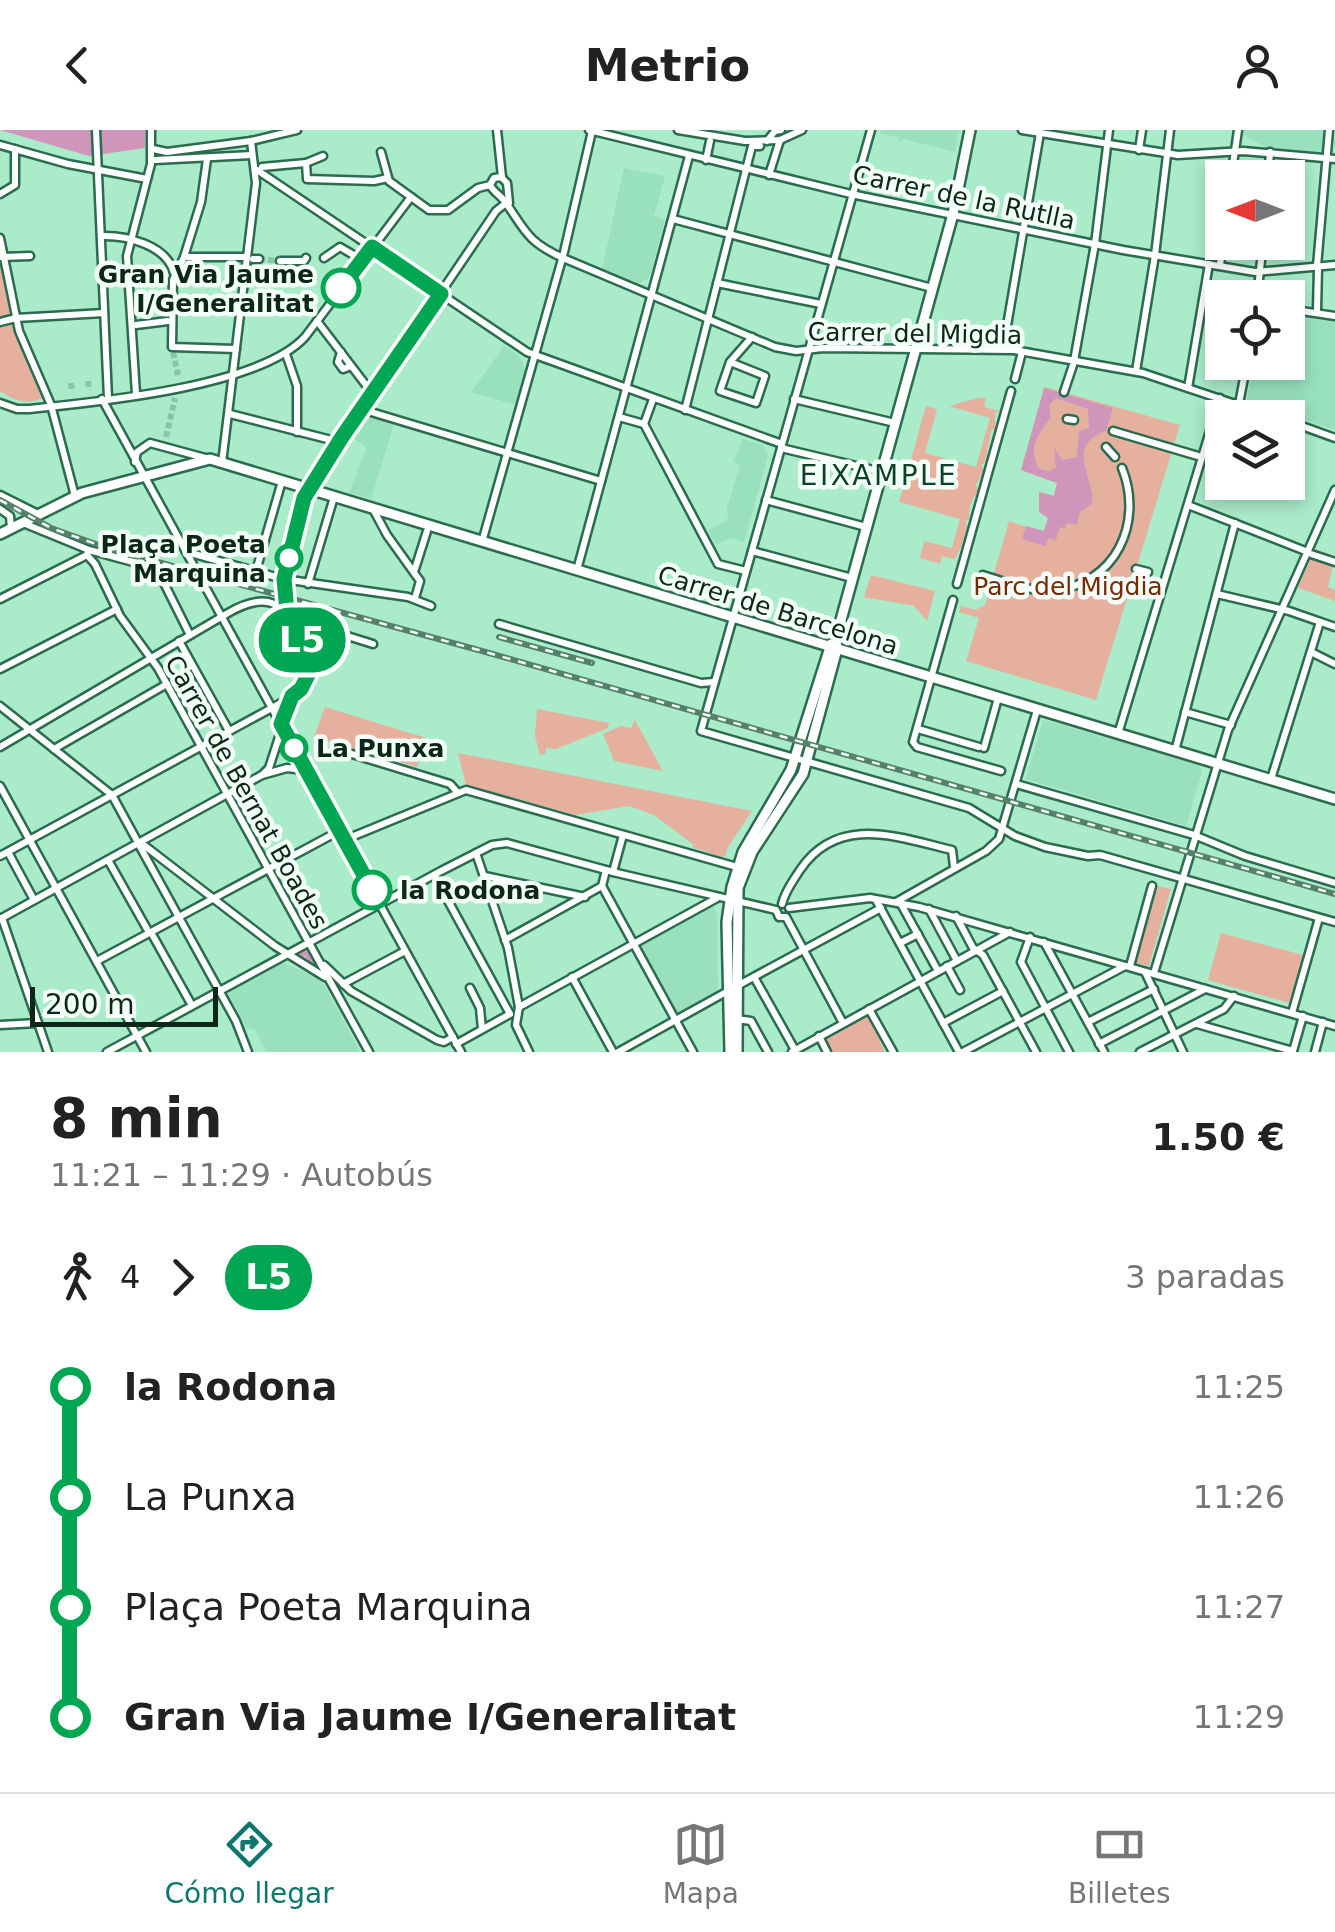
<!DOCTYPE html>
<html lang="es">
<meta charset="utf-8">
<style>
:root{--surface:#fff;--page:#f2f2f2;--text:#222;--muted:#767676;--line:#e0e0e0;--accent:#0f766e}
body{margin:0;font-family:"DejaVu Sans",sans-serif;background:var(--page);color:var(--text);height:100vh;display:flex;flex-direction:column;font-size:38px;white-space:nowrap}
*{box-sizing:border-box;margin:0}
p{font-size:32px;color:var(--muted)}
.icon{flex:none;width:55px;height:55px;fill:none;stroke:currentColor;stroke-width:2;stroke-linecap:round;stroke-linejoin:round}
.map{position:relative;height:922px;overflow:hidden}
.panel{display:flex;flex-direction:column;background:var(--surface);flex:1}
.panel>*{flex:none}
.badge{padding:0 20px;border-radius:32px;font-size:35px;line-height:65px}
.needle{width:65px;rotate:270deg}
.controls{position:absolute;left:1205px;top:30px;display:grid;gap:20px}
.controls a{display:grid;place-items:center;width:100px;height:100px;border-radius:0px;background:var(--surface);box-shadow:0 5px 15px #0003;font-size:50px}
.scale{position:absolute;left:30px;bottom:25px;width:188px;box-sizing:border-box;padding-left:10px;border:5px solid #0c271a;border-top:0;font-size:28px;line-height:35px;white-space:nowrap;color:#0c271a;-webkit-text-stroke:8px #f2fef7;paint-order:stroke}
.map>.badge{position:absolute;translate:-50% -50%;box-shadow:0 0 0 5px #fff}
.legs{display:flex;align-items:center;gap:15px;height:110px;padding:0 50px;font-size:32px}
.legs p{margin-inline-start:auto}
.headline{display:flex;align-items:center;justify-content:space-between;height:170px;padding:0 50px}
h1{font-size:55px;font-weight:600;line-height:75px}
ul{padding:0 50px;list-style:none}
li{display:flex;align-items:center;gap:35px;height:110px;font-size:38px}
li i{display:grid;place-items:center;width:15px;height:100%;margin:0 12px;background:currentColor}
li i::after{content:'';width:25px;height:25px;margin:-12px;border:8px solid;border-radius:50%;background:var(--surface)}
li p{margin-inline-start:auto}
li:first-child i{background:linear-gradient(#0000 50%,currentColor 0)}
li:last-child i{background:linear-gradient(currentColor 50%,#0000 0)}
header{display:flex;justify-content:space-between;align-items:center;height:130px;padding:0 50px;background:var(--surface);font-size:45px;font-weight:600}
.tabs{display:flex;justify-content:space-around;align-items:center;height:140px;border-top:2px solid var(--line);background:var(--surface);font-size:28px;color:var(--muted)}
.tabs a{display:grid;justify-items:center;gap:5px}
.tabs .current{color:var(--accent)}
.map>svg:first-child{display:block}
.built{fill:#98e1bc}
.green{fill:#e5b19e}
.water{fill:#cf95ba;fill-rule:evenodd}
.lines{fill:none;stroke-linecap:round;stroke-linejoin:round}
.canal{stroke:#cf95ba;stroke-width:6}
.minor-tunnel{stroke:#8ac4a6;stroke-width:6;stroke-dasharray:6 3;stroke-linecap:butt}
.minor-casing{stroke:#2b6b4e;stroke-width:11}
.major-casing{stroke:#2b6b4e;stroke-width:14}
.minor{stroke:#fff;stroke-width:6}
.major{stroke:#fff;stroke-width:9}
.rail-casing{stroke:#55816a;stroke-width:6}
.rail{stroke:#f2fef7;stroke-width:2.5;stroke-dasharray:8;stroke-linecap:butt}
.line-1-casing{stroke:#fff;stroke-width:22}
.line-1{stroke:#00a651;stroke-width:15}
.stop-1-dot{fill:#fff;stroke:#00a651;stroke-width:5}
.labels{text-anchor:middle;stroke-width:9;stroke-linejoin:round;paint-order:stroke}
.street-label{font-size:25px;fill:#0c271a;stroke:#f2fef7}
.stop-label{font-size:25px;font-weight:bold;fill:#0c271a;stroke:#f2fef7;text-anchor:end}
.park-label{font-size:25px;fill:#762a05;stroke:#f2fef7}
.neighbourhood-label{font-size:28px;letter-spacing:2.5px;fill:#0d402b;stroke:#f2fef7}
</style>
<header><svg class="icon" aria-label="back" viewBox="0 0 24 24"><path d="M15 5l-7 7 7 7"/></svg>Metrio<svg class="icon" aria-label="person" viewBox="0 0 24 24"><circle cx="12" cy="8" r="4"/><path d="M4 21q1-7 8-7t8 7"/></svg></header>
<div class="map">
<svg width="1335" height="922" viewBox="0 0 1335 922">
<rect width="100%" height="100%" fill="#aaebc9"/>
<!-- built -->
<g class="built">
<path d="M882,0H959L955,22L903,9L899,13V8L880,3Z"/>
<path d="M1242,0H1324L1322,23L1267,18L1242,4Z"/>
<path d="M624,38L665,46L654,86L665,90L649,148L638,153L602,139Z"/>
<path d="M1288,185L1335,192V300L1247,270L1252,243L1272,246L1274,233L1288,232Z"/>
<path d="M504,216L520,227L525,239L516,275L471,262Z"/>
<path d="M373,288L394,294L371,369L349,363L367,317L354,309L360,301L358,296L362,290Z"/>
<path d="M743,309L763,315L768,326L744,412L730,408L716,415L708,401L728,390L727,378L740,335L733,332Z"/>
<path d="M1043,590L1198,634L1202,641L1186,696L1026,649Z"/>
<path d="M713,776L717,785L718,860L677,883L641,816Z"/>
<path d="M282,832L316,847L325,856L360,922H267L255,900L247,898L227,862Z"/>
</g>
<!-- green -->
<g class="green">
<path d="M0,129L28,236L43,268C27,275 14,271 0,261Z"/>
<path d="M1045,257L1180,295L1096,570L966,531L979,488L959,482L961,476L975,480L985,475L1009,391L1041,402L1046,398L1048,387L1039,382V362L1054,366L1057,353L1021,340Z"/>
<path d="M978,268H986L984,277L1000,281L995,283V298L991,301L985,332L981,335L984,340L976,355L978,360L970,375L969,389L965,392L967,396C964,409 961,418 955,429L942,426L940,434L920,428L924,411L952,418L960,389L899,372L926,276L937,279L925,323L976,337L990,288L949,276Z"/>
<path d="M1315,419L1335,426L1328,457L1335,460V471L1298,458Z"/>
<path d="M871,445L935,461L927,491L914,476L864,467Z"/>
<path d="M325,577L426,608L417,637L314,607Z"/>
<path d="M537,579L609,593L608,598L556,619L546,618L545,624L540,625L535,606Z"/>
<path d="M635,590L663,641L614,631L603,604L621,596L631,598Z"/>
<path d="M458,623L752,681L728,717L725,726L721,727L692,717L694,715L654,685L629,676L576,685L466,655Z"/>
<path d="M1158,756L1171,759L1149,836L1136,833Z"/>
<path d="M1221,803L1303,825L1289,873L1208,850Z"/>
<path d="M868,884L885,922H831L823,908Z"/>
</g>
<!-- water -->
<g class="water">
<path d="M0,0H145V18L89,26Z"/>
<path d="M1044,258L1113,278L1106,301C1063,316 1096,349 1092,374L1080,382L1077,395L1067,393L1065,398L1060,397L1056,410L1049,408L1045,416L1022,409L1026,396L1044,401L1048,388L1039,382V362L1054,366L1057,353L1021,340ZM1056,268L1088,279L1089,298L1079,301L1077,327L1062,330L1054,317L1056,338L1048,341L1039,339C1027,317 1038,306 1051,287L1049,275Z"/>
</g>
<g class="lines">
<!-- canal -->
<path class="canal" d="M306,822L315,837L297,827Z"/>
<!-- minor-tunnel -->
<g class="minor-tunnel">
<path d="M259,129L280,131"/>
<path d="M173,222L178,245"/>
<path d="M88,251L89,260"/>
<path d="M71,253L72,261"/>
<path d="M166,307L175,268"/>
</g>
<!-- minor casing -->
<g class="minor-casing">
<g id="minor">
<path d="M96,0L108,268"/>
<path d="M497,0L502,47"/>
<path d="M589,0L851,64L1123,120L1255,142L1335,135"/>
<path d="M678,0L745,11L780,10L802,0"/>
<path d="M871,0L701,601L969,678L1015,706L1045,717L1088,726L1100,725L1335,792"/>
<path d="M1022,0L1178,25L1243,21L1335,29"/>
<path d="M767,11L775,1L781,0"/>
<path d="M0,15L68,34L147,49"/>
<path d="M153,19L167,22L251,11L297,0"/>
<path d="M1139,20L1142,0"/>
<path d="M381,22L389,51L429,80H448L478,58L490,55L494,48L502,47"/>
<path d="M155,30L252,25"/>
<path d="M706,30L710,11"/>
<path d="M306,33L307,49L374,51L388,48"/>
<path d="M262,37L306,33L323,26"/>
<path d="M257,40L527,222L782,314"/>
<path d="M769,45L780,10"/>
<path d="M502,48L507,53L509,73"/>
<path d="M1231,48L1238,0"/>
<path d="M1268,48L1270,22"/>
<path d="M490,55C494,63 501,65 506,73C526,102 528,112 563,128L775,217L796,221L823,218L1014,220L1143,243L1277,288"/>
<path d="M0,64L15,55V19"/>
<path d="M673,89L932,158"/>
<path d="M101,106C126,105 167,115 174,143"/>
<path d="M0,108L19,201L51,275L75,366"/>
<path d="M1,127L30,126"/>
<path d="M184,127L201,72L207,29"/>
<path d="M324,128L340,117L362,130"/>
<path d="M253,129H259"/>
<path d="M280,131H304L306,128"/>
<path d="M1220,135L1223,112"/>
<path d="M1317,136L1329,0"/>
<path d="M717,153L821,174"/>
<path d="M1257,168L1263,112"/>
<path d="M1288,179L1335,186"/>
<path d="M1317,180L1318,138"/>
<path d="M317,191L372,263"/>
<path d="M0,192L16,188L104,183"/>
<path d="M136,195L168,191"/>
<path d="M236,219L172,217L173,150L184,127H246"/>
<path d="M1003,219L1040,3"/>
<path d="M341,222L338,232L343,239L351,236"/>
<path d="M286,224L297,256V302"/>
<path d="M1074,231L1095,114L1109,0"/>
<path d="M730,232L765,246L756,273L720,261L730,232L752,207"/>
<path d="M1136,241L1155,125L1170,0"/>
<path d="M1015,249L1022,222"/>
<path d="M1188,258L1209,134"/>
<path d="M1064,262L1073,235"/>
<path d="M136,264L127,126L151,34V0"/>
<path d="M102,269L461,922"/>
<path d="M794,269L895,293"/>
<path d="M0,273L17,279H29C97,272 259,257 305,207L411,67"/>
<path d="M1239,274L1247,232"/>
<path d="M361,279L601,351"/>
<path d="M685,280L752,16H760"/>
<path d="M230,284L339,312"/>
<path d="M619,287L644,294"/>
<path d="M1067,289L1074,290"/>
<path d="M1288,291L1335,308"/>
<path d="M644,294L718,434L746,441"/>
<path d="M644,294L653,269"/>
<path d="M1113,301L1198,326"/>
<path d="M1106,317L1115,327"/>
<path d="M781,318L882,342"/>
<path d="M135,332L137,322L150,313L209,329"/>
<path d="M222,333L256,53L251,11"/>
<path d="M0,365L38,384"/>
<path d="M766,370L866,397"/>
<path d="M1188,375L1308,422"/>
<path d="M0,379L10,386L11,399"/>
<path d="M373,379L387,405L420,451L415,468"/>
<path d="M23,393L89,420L200,450"/>
<path d="M482,412L564,122L592,1"/>
<path d="M752,421L852,448"/>
<path d="M187,422L283,449L408,467L431,476"/>
<path d="M1311,424L1335,432"/>
<path d="M87,425L95,434L120,486L158,538L369,922"/>
<path d="M157,439L190,505"/>
<path d="M415,439L427,401"/>
<path d="M1136,439L1148,442"/>
<path d="M577,440L689,26"/>
<path d="M256,441L282,351"/>
<path d="M983,445C1005,452 1029,462 1053,460C1116,455 1144,392 1122,338"/>
<path d="M308,454L334,367"/>
<path d="M957,454L1011,261"/>
<path d="M1217,464L1289,481L1335,497"/>
<path d="M0,469L87,425L88,421"/>
<path d="M953,470L913,612L917,617L1001,641"/>
<path d="M287,480L283,449L308,359L496,81L506,73"/>
<path d="M293,489L373,514"/>
<path d="M499,494L701,553L714,552"/>
<path d="M179,511L229,601"/>
<path d="M1311,522L1335,534"/>
<path d="M0,539L117,479"/>
<path d="M0,576L112,665L136,709"/>
<path d="M1185,582L1231,595"/>
<path d="M918,599L979,617"/>
<path d="M1118,604L1220,268"/>
<path d="M0,617L228,483C266,461 286,471 302,510C305,520 312,531 310,541C309,551 300,561 292,567L269,638L262,645"/>
<path d="M984,618L998,568"/>
<path d="M54,619L167,554"/>
<path d="M342,621L450,654L458,663"/>
<path d="M1175,621L1235,393"/>
<path d="M1271,649L1320,492"/>
<path d="M1016,654L1194,705L1245,726L1335,753"/>
<path d="M0,656L146,922"/>
<path d="M344,710L466,660L737,737"/>
<path d="M138,713L236,891L248,922"/>
<path d="M145,716L275,816L325,847"/>
<path d="M8,722L34,770"/>
<path d="M476,723L508,818L519,877"/>
<path d="M0,726L292,567"/>
<path d="M108,730L147,799"/>
<path d="M606,740L602,756L693,922"/>
<path d="M613,742L623,705"/>
<path d="M434,745L510,884"/>
<path d="M485,746L585,767"/>
<path d="M876,770L959,922"/>
<path d="M896,772L986,721L999,709L1037,580"/>
<path d="M782,774C785,761 793,751 800,740C838,684 897,707 952,720L954,737"/>
<path d="M901,774L938,841"/>
<path d="M789,778L870,768L919,777L1335,896"/>
<path d="M929,779L957,831"/>
<path d="M956,786L973,818L983,825L1036,922"/>
<path d="M2,788L48,922"/>
<path d="M0,789L262,645L287,638L304,640"/>
<path d="M153,806L190,872"/>
<path d="M1030,807L1021,832L1069,922"/>
<path d="M505,810L602,756"/>
<path d="M1044,812L1104,922"/>
<path d="M900,813L918,804"/>
<path d="M97,831L339,701"/>
<path d="M324,835L351,861L437,910L444,912L453,907"/>
<path d="M947,836L960,860"/>
<path d="M1130,836L1152,756"/>
<path d="M1145,842L1183,922"/>
<path d="M1154,843L1228,600L1335,360"/>
<path d="M572,847L613,922"/>
<path d="M754,847L795,920"/>
<path d="M343,854L405,821"/>
<path d="M737,856L881,778"/>
<path d="M470,858L480,878L482,899"/>
<path d="M869,879L893,922"/>
<path d="M1292,883L1319,788"/>
<path d="M736,889L751,891L768,922"/>
<path d="M1088,892L1154,859"/>
<path d="M943,893L1003,861"/>
<path d="M1197,894L1293,921"/>
<path d="M0,895L38,893"/>
<path d="M819,906L827,922"/>
<path d="M456,914L510,884"/>
<path d="M1099,914L1205,859"/>
<path d="M1293,921L1303,886"/>
<path d="M107,922L441,741L492,715L507,713L617,743L776,780L779,787H786L843,893"/>
<path d="M529,922L516,895L519,877L717,768"/>
<path d="M618,922L728,861"/>
<path d="M792,922L1010,802"/>
<path d="M963,922L1125,836"/>
<path d="M1140,922L1224,879L1234,866"/>
<path d="M1315,922L1323,892"/>
</g>
</g>
<!-- major casing -->
<g class="major-casing">
<g id="major">
<path d="M0,404L82,363L210,329L1335,669"/>
<path d="M730,922L727,792L732,757L743,722L791,640L831,514"/>
<path d="M737,922L738,758L752,722L803,644L837,519L836,508L953,84L970,0"/>
</g>
</g>
<!-- minor -->
<use href="#minor" class="minor"/>
<!-- major -->
<use href="#major" class="major"/>
<!-- rail casing -->
<g class="rail-casing">
<g id="rail">
<path d="M0,370L51,398L107,418L482,521L1335,764"/>
<path d="M499,507L592,533"/>
</g>
</g>
<!-- rail -->
<use href="#rail" class="rail"/>
</g>
<g class="lines">
<!-- line-1 casing -->
<g class="line-1-casing">
<path id="line-1" d="M341,158L372,117L441,164L342,307L304,368L284,449L287,481L309,528L310,541L301,559L292,566L281,594L372,760"/>
</g>
<!-- line-1 -->
<use href="#line-1" class="line-1"/>
</g>
<!-- markers -->
<g class="stop-1-dot">
<circle cx="341" cy="158" r="18"/>
<circle cx="289" cy="428" r="12"/>
<circle cx="294" cy="618" r="12"/>
<circle cx="372" cy="760" r="18"/>
</g>
<g class="labels">
<!-- street labels -->
<g class="street-label">
<text transform="translate(964 67) rotate(12)" y="9">Carrer de la Rutlla</text>
<text transform="translate(915 203) rotate(1)" y="9">Carrer del Migdia</text>
<text transform="translate(778 480) rotate(17)" y="9">Carrer de Barcelona</text>
<text transform="translate(247 662) rotate(61)" y="9">Carrer de Bernat Boades</text>
</g>
<!-- stop labels -->
<g class="stop-label">
<text x="314" y="153">Gran Via Jaume<tspan x="314" dy="29">I/Generalitat</tspan></text>
<text x="266" y="423">Plaça Poeta<tspan x="266" dy="29">Marquina</tspan></text>
<text x="316" y="627" text-anchor="start">La Punxa</text>
<text x="400" y="769" text-anchor="start">la Rodona</text>
</g>
<!-- park labels -->
<g class="park-label">
<text x="1068" y="465">Parc del Migdia</text>
</g>
<!-- neighbourhood labels -->
<g class="neighbourhood-label">
<text x="879" y="355">EIXAMPLE</text>
</g>
</g>
</svg>
<div class="controls">
<a><svg class="needle" viewBox="-14 -14 28 28"><path d="M0-13l5 13h-10z" fill="#e53935"/><path d="M0 13l5-13h-10z" fill="#767676"/></svg></a>
<a><svg class="icon" aria-label="locate" viewBox="0 0 24 24"><circle cx="12" cy="12" r="6"/><path d="M12 2v4M12 18v4M2 12h4M18 12h4"/></svg></a>
<a><svg class="icon" aria-label="layers" viewBox="0 0 24 24"><path d="M12 4l9 5-9 5-9-5zM3 14l9 5 9-5"/></svg></a>
</div>
<div class="scale">200 m</div>
<b class="badge" style="left:302px;top:510px;background:#00a651;color:#fff">L5</b>
</div>
<section class="panel">
<div class="headline"><div><h1>8 min</h1><p>11:21 – 11:29 · Autobús</p></div><b>1.50 €</b></div>
<div class="legs"><svg class="icon" aria-label="walk" viewBox="0 0 24 24"><circle cx="13" cy="4" r="2"/><path d="M13 8l-2 6 4 7M11 14l-3 7M7 12l3-4h3l4 4"/></svg>4<svg class="icon" aria-label="forward" viewBox="0 0 24 24"><path d="M9 5l7 7-7 7"/></svg><b class="badge" style="background:#00a651;color:#fff">L5</b><p>3 paradas</p></div>
<ul>
<li><i style="color:#00a651"></i><b>la Rodona</b><p>11:25</p></li>
<li><i style="color:#00a651"></i><span>La Punxa</span><p>11:26</p></li>
<li><i style="color:#00a651"></i><span>Plaça Poeta Marquina</span><p>11:27</p></li>
<li><i style="color:#00a651"></i><b>Gran Via Jaume I/Generalitat</b><p>11:29</p></li>
</ul>
</section>
<nav class="tabs">
<a class="current"><svg class="icon" aria-label="directions" viewBox="0 0 24 24"><path d="M12 3l9 9-9 9-9-9zM9 14v-3h6M13 9l2 2-2 2"/></svg>Cómo llegar</a>
<a><svg class="icon" aria-label="map" viewBox="0 0 24 24"><path d="M3 6l6-2 6 2 6-2v14l-6 2-6-2-6 2zM9 4v14M15 6v14"/></svg>Mapa</a>
<a><svg class="icon" aria-label="tickets" viewBox="0 0 24 24"><path d="M3 7h18v10H3zM15 7v10"/></svg>Billetes</a>
</nav>
